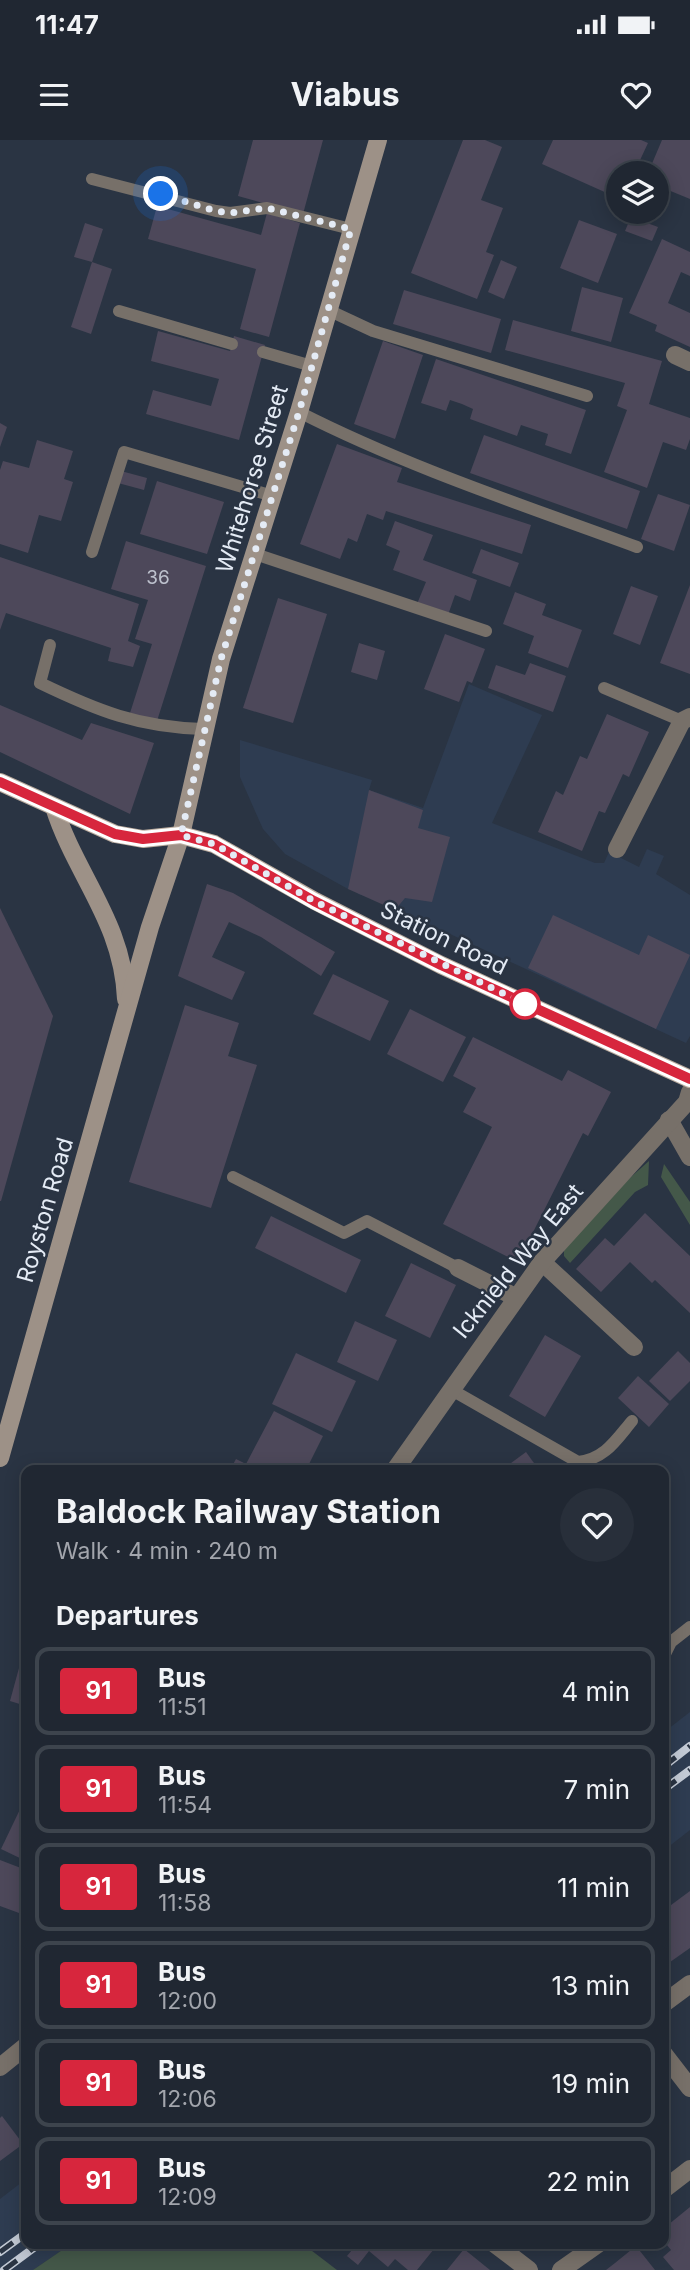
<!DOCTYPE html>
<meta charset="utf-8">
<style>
:root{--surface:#202732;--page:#282f3a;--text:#f1f3f6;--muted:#a2a5ac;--line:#3d444d}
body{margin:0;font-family:Inter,sans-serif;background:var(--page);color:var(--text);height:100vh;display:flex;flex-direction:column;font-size:26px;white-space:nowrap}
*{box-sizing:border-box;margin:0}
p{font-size:23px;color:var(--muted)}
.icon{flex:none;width:38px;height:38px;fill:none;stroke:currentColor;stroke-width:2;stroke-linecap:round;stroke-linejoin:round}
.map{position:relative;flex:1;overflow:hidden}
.drawer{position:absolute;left:21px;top:1325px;width:648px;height:784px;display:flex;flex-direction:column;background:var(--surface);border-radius:14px;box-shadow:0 4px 18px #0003,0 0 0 2px var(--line)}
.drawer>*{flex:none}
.badge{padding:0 14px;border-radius:5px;font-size:24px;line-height:46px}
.controls{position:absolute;left:606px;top:21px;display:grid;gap:14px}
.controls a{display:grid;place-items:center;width:63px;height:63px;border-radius:50%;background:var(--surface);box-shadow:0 4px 18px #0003,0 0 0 2px var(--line);font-size:35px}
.you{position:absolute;width:35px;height:35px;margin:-18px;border:5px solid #fff;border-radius:50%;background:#1a73e8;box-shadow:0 0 0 10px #1a73e833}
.map>.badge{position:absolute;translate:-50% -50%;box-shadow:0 0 0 4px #fff}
h2{padding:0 35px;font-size:26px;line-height:63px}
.round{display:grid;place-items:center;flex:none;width:74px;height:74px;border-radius:37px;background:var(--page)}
.head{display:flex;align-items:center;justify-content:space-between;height:119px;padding:0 35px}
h1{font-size:33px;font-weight:700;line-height:52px}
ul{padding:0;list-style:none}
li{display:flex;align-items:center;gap:21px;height:88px;margin:0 14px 10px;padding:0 21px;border:4px solid var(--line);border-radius:14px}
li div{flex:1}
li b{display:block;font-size:26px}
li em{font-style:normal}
li .badge{min-width:77px;font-weight:700;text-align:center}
.status{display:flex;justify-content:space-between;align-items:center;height:49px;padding:0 35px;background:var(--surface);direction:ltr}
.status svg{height:19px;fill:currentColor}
header{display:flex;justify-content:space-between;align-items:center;height:91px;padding:0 35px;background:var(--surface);font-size:32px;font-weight:700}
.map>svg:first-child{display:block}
.built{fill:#2e3c51}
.green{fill:#445849}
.building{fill:#4d485a}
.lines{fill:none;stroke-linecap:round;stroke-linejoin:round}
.service{stroke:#777069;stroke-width:12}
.minor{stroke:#777069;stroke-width:18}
.secondary{stroke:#9d9187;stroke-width:18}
.primary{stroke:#baab9e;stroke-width:18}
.rail-casing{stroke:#c3cad5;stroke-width:8}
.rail{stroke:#2a3443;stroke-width:5;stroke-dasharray:16;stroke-linecap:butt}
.line-casing{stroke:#fff;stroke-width:16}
.line{stroke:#d7263d;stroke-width:10}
.walk{stroke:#e4ebf5;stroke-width:7;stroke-dasharray:0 12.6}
.stop-dot{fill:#fff;stroke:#d7263d;stroke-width:3.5}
.labels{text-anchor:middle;stroke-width:5;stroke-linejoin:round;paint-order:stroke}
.number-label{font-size:19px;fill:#bec2ce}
.street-label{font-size:23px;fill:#e4ebf5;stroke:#2a3443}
</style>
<div class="status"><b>11:47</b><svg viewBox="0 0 49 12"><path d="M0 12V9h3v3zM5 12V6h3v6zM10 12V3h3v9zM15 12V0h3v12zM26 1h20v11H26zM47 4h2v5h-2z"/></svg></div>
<header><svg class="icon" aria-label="menu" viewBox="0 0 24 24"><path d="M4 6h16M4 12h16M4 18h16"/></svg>Viabus<svg class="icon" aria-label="heart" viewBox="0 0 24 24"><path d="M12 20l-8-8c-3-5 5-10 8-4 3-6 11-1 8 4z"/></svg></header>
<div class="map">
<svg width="690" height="2130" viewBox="0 0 690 2130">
<rect width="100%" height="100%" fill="#2a3443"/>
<!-- built -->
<g class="built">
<path d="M469,544L542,575L492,683L595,723H604L609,712L639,727L647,709L664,716L656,734L690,755V896L686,903L396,769L385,767L384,762L358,754L357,751L348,749L285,714L263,689L240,637V600L372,640L369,650L423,668Z"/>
<path d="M690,1572V1690L663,1711V1593Z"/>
<path d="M26,2039V2104H71L33,2130H0V2059Z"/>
</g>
<!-- green -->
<g class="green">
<path d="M649,1021L648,1045L635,1052L570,1123L564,1116V1107L606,1059Z"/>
<path d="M664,1024L690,1062V1085L661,1037Z"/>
<path d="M71,2104H303L337,2130H33Z"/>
</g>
<!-- building -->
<g class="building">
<path d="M253,0H323L303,74L238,56Z"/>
<path d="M463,0H485L502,7L481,60L503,68L486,112L494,115L477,159L411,133Z"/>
<path d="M553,0H641L648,3L634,33H618V58L542,24Z"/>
<path d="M662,0H690V59L656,45V33H648Z"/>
<path d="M157,66L261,95L267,73L300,83L269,197L240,189L256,129L148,99Z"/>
<path d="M631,77L658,87L652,101L625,91Z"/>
<path d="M579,80L617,94L598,143L560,128Z"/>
<path d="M85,83L103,89L92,122L74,117Z"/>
<path d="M662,99L690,112V136L681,132L668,163L690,173V207L655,191L657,185L629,173Z"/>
<path d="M501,120L517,127L504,159L488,152Z"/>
<path d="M92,122L112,129L91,194L71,187Z"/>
<path d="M582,147L623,158L611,202L571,191Z"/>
<path d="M404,150L501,179L491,213L393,184Z"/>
<path d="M513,180L662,221L649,264L690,278V299L686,310L663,302L647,348L604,332L627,270L617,266L625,243L505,210Z"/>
<path d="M158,191L230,211L234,196L265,205L239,300L146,274L153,250L211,266L219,239L151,221Z"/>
<path d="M383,201L423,215L395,299L354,284Z"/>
<path d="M436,219L586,270L571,314L545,305L548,294L521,285L517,296L470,279L473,269L462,264L450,260L446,271L421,263Z"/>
<path d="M0,283L7,287L0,307Z"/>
<path d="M484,295L640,351L627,389L470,333Z"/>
<path d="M37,300L73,311L64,339L73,342L61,381L39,375L28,413L0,404V330L3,321L29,328Z"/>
<path d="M337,304L402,328L397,342L531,385L522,414L386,371L383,380L367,374L357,402L348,398L340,419L300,404Z"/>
<path d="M121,331L147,338L144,350L118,343Z"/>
<path d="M157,341L224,362L207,414L140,394Z"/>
<path d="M658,354L690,365L674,411L641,399Z"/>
<path d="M395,381L433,395L423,420L477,440L470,461L455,455L448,475L417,464L426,442L393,430L400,411L386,405Z"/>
<path d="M126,401L206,426L157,581L130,573L152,504L135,499L148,460L111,449Z"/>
<path d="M481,409L519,423L510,447L472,433Z"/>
<path d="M0,417L139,464L128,501L140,506L133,527L108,521L111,508L6,473L0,490Z"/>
<path d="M690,445V534L660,523Z"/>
<path d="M631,446L658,456L640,505L613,494Z"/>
<path d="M515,452L546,464L542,475L582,490L568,528L528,513L534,496L503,484Z"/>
<path d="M278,458L327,474L293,583L243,568Z"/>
<path d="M445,494L485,509L472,543L467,541L459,562L424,549Z"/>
<path d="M359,503L385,511L377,540L351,532Z"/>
<path d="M530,523L566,536L553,572L488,548L496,525L525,535Z"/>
<path d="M0,565L82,600L91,583L154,603L130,674L0,612Z"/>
<path d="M607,574L649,592L629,637L623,634L605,673L599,671L582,711L538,692L556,651L563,655L580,616L587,619Z"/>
<path d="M369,650L423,670L418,688L450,697L432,762L405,758L395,770L348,749Z"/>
<path d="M207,744L233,753L335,812L321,836L261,797L229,782L212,817L245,832L232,860L178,836Z"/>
<path d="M0,768L53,876L1,1061H0Z"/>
<path d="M553,775L639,815L648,795L690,815L656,889L528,828Z"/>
<path d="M333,834L389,861L370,901L313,874Z"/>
<path d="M185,865L239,883L228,916L257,925L211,1068L129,1042Z"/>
<path d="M410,869L466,897L443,942L387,914Z"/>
<path d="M473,897L562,941L568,930L611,952L588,996L583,993L518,1122L443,1084L492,987L463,972L476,948L453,936Z"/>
<path d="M645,1073L690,1116V1173L655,1140L652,1143L630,1122L601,1152L576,1129L605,1098L614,1106Z"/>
<path d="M271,1076L361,1120L346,1153L255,1108Z"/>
<path d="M411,1123L456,1145L430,1198L385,1176Z"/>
<path d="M355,1181L397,1200L378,1241L337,1222Z"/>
<path d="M545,1195L581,1216L545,1277L509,1256Z"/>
<path d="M678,1211L690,1223V1241L670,1261L649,1241Z"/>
<path d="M296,1213L356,1241L332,1292L272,1264Z"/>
<path d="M638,1236L669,1264L649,1287L618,1258Z"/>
<path d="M274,1271L323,1296L306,1330H230L236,1319L246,1324Z"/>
<path d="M526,1312L539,1330H502L507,1326Z"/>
<path d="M19,1528L26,1530V1566L10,1561Z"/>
<path d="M24,1661L26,1662V1721L1,1709Z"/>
<path d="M0,1720L26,1730V1753L19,1773L0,1766Z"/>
<path d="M690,1751V1808L663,1827V1771Z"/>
<path d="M2,1976L23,2004L0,2021V1978Z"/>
<path d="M690,2067V2130H674L663,2117L671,2110L663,2100V2089Z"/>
<path d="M357,2104H438L417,2130H408L395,2119L388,2127L369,2111L358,2125L347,2116Z"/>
<path d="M636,2106L655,2130H606L615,2123Z"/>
<path d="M464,2109L485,2126L490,2130H447Z"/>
</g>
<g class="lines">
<!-- service -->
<g class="service">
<path d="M92,39L216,71L230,73L267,68L351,89"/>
<path d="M328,170L373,191L587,256"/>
<path d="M119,171L232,204"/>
<path d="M263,212L312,226"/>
<path d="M299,272C407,327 523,365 637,407"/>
<path d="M92,412L124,312L273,356"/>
<path d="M255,414L486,491"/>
<path d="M50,505L40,543C98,571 138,587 203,589"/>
<path d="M604,548L682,581"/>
<path d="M233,1037L344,1093L367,1081L458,1128"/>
<path d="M450,1249L578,1322C605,1319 616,1300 632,1281"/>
<path d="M663,1518L671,1502L690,1487"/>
</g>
<!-- minor -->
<g class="minor">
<path d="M675,215L690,222"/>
<path d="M617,709L682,581L690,577"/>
<path d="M669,980L690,1017"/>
<path d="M542,1122L634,1207"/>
<path d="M458,1128L515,1157"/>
<path d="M395,1330L542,1122L687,962L690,952"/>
<path d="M663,1864L690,1844"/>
<path d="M663,1913L690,1948"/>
<path d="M0,1927L26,1906"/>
<path d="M663,2050L690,2029"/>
<path d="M495,2104L529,2130"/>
<path d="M561,2130L598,2104"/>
</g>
<!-- secondary -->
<g class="secondary">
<path d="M54,667C76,736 123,782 126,859"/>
<path d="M0,1318L150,787L181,695L221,519L299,272L378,0"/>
</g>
<!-- primary -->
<path class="primary" d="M0,642L115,694L143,699L181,695L214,704L315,761L441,825L690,939"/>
<!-- rail casing -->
<g class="rail-casing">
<g id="rail">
<path d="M663,1627L690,1606"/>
<path d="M663,1650L690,1630"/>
<path d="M0,2112L26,2093"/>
<path d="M4,2130L39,2104"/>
</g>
</g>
<!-- rail -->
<use href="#rail" class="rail"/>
</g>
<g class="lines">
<!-- line casing -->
<g class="line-casing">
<path id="line" d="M0,642L115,694L143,699L181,695L214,704L314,761L441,825L690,939"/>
</g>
<!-- line -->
<use href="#line" class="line"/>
<!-- walk -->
<path class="walk" d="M161,54L216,71L230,73L267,68L351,89L299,272L221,519L181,695L214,704L314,761L533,868L525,864"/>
</g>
<!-- markers -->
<circle class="stop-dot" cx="525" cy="864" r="14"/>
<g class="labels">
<!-- number labels -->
<g class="number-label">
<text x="158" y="444">36</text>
</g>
<!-- street labels -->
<g class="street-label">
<text transform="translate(252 339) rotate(-73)" y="8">Whitehorse Street</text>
<text transform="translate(444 798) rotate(26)" y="8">Station Road</text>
<text transform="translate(45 1070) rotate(-74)" y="8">Royston Road</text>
<text transform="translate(518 1121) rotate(-51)" y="8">Icknield Way East</text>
</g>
</g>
</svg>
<div class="controls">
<a><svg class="icon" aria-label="layers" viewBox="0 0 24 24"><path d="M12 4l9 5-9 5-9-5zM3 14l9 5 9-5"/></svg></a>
</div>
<div class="you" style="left:161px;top:54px"></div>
<section class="drawer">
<div class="head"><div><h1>Baldock Railway Station</h1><p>Walk · 4 min · 240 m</p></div><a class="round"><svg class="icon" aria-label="heart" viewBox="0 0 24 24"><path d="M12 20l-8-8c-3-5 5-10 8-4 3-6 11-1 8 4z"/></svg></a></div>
<h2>Departures</h2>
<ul>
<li><span class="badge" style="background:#d7263d;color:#fff">91</span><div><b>Bus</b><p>11:51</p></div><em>4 min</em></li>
<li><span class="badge" style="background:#d7263d;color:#fff">91</span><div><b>Bus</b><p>11:54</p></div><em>7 min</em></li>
<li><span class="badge" style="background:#d7263d;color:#fff">91</span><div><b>Bus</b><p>11:58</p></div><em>11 min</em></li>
<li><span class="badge" style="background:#d7263d;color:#fff">91</span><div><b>Bus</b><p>12:00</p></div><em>13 min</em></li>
<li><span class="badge" style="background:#d7263d;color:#fff">91</span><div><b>Bus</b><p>12:06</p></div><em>19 min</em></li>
<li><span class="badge" style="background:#d7263d;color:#fff">91</span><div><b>Bus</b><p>12:09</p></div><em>22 min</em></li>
</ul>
</section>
</div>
